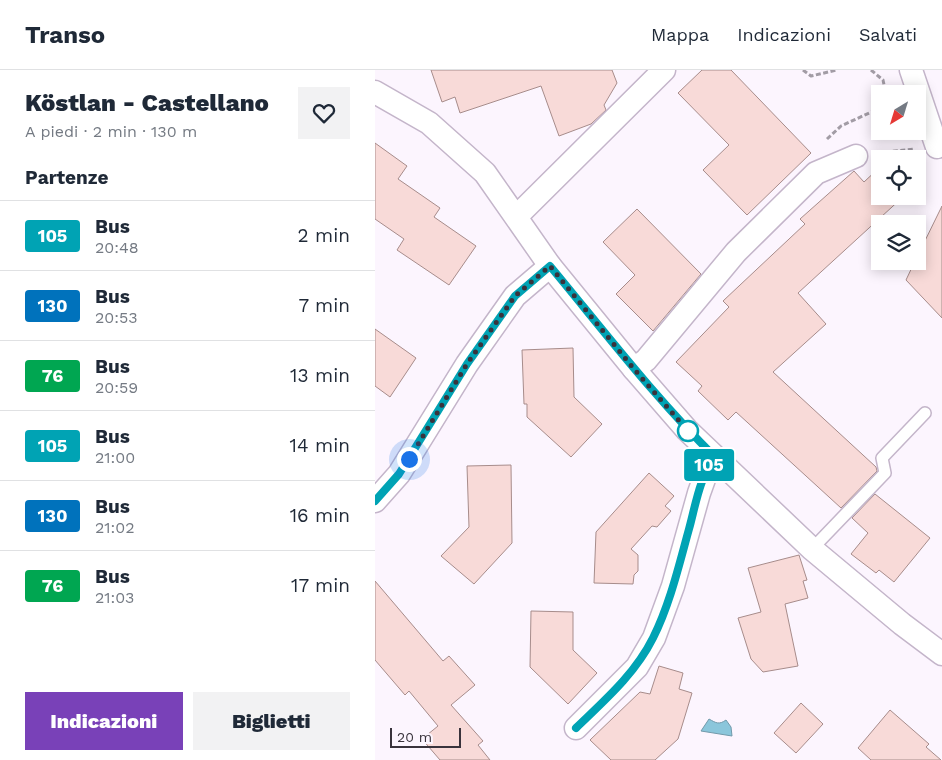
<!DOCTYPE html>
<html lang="it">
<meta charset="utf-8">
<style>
:root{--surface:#fff;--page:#f2f2f3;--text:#1f2937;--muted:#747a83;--line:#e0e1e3;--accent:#7941b8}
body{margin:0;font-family:"Work Sans",sans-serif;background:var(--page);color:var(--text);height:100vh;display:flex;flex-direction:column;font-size:19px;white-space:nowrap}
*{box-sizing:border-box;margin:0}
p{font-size:16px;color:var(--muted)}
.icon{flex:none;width:28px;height:28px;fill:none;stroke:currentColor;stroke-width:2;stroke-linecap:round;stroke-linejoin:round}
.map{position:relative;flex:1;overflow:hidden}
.sheet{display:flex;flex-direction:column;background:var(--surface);width:375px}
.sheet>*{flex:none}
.badge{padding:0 10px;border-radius:4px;font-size:18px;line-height:32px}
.needle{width:32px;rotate:218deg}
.tools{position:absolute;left:496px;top:15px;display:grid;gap:10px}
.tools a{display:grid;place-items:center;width:55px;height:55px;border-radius:0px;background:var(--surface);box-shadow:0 2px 12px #0003;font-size:25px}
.scale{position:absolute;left:15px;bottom:12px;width:71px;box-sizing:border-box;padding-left:5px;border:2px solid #39333c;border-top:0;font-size:14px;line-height:18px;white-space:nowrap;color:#39333c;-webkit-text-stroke:4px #fcf5fe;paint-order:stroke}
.you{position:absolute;width:25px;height:25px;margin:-12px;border:4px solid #fff;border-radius:50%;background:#1a73e8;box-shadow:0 0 0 8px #1a73e833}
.map>.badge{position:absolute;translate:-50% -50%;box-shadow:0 0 0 2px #fff}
h2{padding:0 25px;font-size:19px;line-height:45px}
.round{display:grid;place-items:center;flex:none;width:52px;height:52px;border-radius:0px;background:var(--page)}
.headline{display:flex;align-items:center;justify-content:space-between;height:85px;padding:0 25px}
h1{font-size:24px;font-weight:800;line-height:38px}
.button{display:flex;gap:10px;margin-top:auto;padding:10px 25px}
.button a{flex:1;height:58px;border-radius:0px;background:var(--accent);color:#fff;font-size:20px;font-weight:800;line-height:58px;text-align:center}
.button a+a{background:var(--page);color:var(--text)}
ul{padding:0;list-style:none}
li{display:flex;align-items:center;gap:15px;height:70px;padding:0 25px;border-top:1px solid var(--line)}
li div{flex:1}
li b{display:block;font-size:19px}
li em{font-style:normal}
li .badge{min-width:55px;font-weight:700;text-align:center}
header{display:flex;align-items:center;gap:30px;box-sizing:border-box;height:70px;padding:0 25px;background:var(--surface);border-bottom:1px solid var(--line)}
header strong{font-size:24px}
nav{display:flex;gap:28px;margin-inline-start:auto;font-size:18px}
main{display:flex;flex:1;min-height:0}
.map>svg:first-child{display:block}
.water{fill:#8bc6db;stroke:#729aab}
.building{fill:#f8dad8;stroke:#a78c8b}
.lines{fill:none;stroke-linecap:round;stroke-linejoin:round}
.service-casing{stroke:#c4b5ca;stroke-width:14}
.minor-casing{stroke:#c4b5ca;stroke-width:25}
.path{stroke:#a29ca5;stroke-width:3;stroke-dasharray:5 2.5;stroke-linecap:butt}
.service{stroke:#fff;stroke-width:11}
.minor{stroke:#fff;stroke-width:22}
.line-casing{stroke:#fff;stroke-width:11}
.line{stroke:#00a3b4;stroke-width:8}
.walk{stroke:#39333c;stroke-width:5;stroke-dasharray:0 9}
.stop-dot{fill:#fff;stroke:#00a3b4;stroke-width:2.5}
</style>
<header>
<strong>Transo</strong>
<nav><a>Mappa</a><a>Indicazioni</a><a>Salvati</a></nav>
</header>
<main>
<section class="sheet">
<div class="headline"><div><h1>Köstlan - Castellano</h1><p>A piedi · 2 min · 130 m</p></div><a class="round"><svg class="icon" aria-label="heart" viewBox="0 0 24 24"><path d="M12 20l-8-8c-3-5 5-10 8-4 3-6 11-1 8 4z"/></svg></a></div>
<h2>Partenze</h2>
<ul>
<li><span class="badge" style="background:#00a3b4;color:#fff">105</span><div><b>Bus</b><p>20:48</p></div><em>2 min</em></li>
<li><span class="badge" style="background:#0072bc;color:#fff">130</span><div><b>Bus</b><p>20:53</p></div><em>7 min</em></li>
<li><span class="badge" style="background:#00a651;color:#fff">76</span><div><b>Bus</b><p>20:59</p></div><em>13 min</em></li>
<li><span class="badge" style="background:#00a3b4;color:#fff">105</span><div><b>Bus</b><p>21:00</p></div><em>14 min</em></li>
<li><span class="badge" style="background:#0072bc;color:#fff">130</span><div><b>Bus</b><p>21:02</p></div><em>16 min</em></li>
<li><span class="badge" style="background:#00a651;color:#fff">76</span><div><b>Bus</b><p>21:03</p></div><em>17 min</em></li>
</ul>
<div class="button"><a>Indicazioni</a><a>Biglietti</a></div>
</section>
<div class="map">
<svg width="567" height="690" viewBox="0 0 567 690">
<rect width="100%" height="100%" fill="#fcf5fe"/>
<!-- water -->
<path class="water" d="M334,649C341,653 344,655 351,650L356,657L357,666L326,661Z"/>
<!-- building -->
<g class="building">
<path d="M56,0H237L242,13L229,35L231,40L216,54L184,66L166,16L85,43L80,27L67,32Z"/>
<path d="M327,0H356L436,83L372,145L328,100L354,75L303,23Z"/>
<path d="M0,73L32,96L23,109L65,138L59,147L101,176L74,215L22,180L29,169L0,149Z"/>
<path d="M505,97V126H529L423,223L451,254L398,302L501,397L502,401L466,438L361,342L353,350L323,321L327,316L301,292L354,237L348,231L430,154L425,149L479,101L489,112Z"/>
<path d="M567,136V248L531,210L540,191H542V187Z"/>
<path d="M262,139L326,204L278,261L241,224L260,205L228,172Z"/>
<path d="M0,259L41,288L15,327L0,316Z"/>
<path d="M198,278L199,327L227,354L196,387L152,347V334H149L147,280Z"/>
<path d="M136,395L137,473L99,514L66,486L94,457L92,396Z"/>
<path d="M274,403L299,426L290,436L296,441L282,457L277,456L256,479L263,485V501L259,505L258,514L219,513L221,462Z"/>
<path d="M500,424L555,468L519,512L504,500L501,503L476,484L493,463L477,448Z"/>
<path d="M424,485L432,510L428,511L433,528L410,534L423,596L388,602L376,589L363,548L386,542L373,498Z"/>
<path d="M0,511L68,591L74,586L100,615L76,635L108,671L103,675L115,690H65L47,669L63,656L34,621L30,625L0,590Z"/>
<path d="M156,541L198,542V580L222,603L193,634L155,597Z"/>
<path d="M284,596L308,603L304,619L317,623L303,669L280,690H236L215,670L265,622L275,624Z"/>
<path d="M426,633L448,654L421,683L399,663Z"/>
<path d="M515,640L554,674L551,677L566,690H496L483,678Z"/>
</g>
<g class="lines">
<!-- service casing -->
<g class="service-casing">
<path id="service" d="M437,479L510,403L507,388L550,343"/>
</g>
<!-- minor casing -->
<g class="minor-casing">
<g id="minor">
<path d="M536,0L562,77"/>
<path d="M0,22L54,53L110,103L175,196L259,299L312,360L437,479L527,554L567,584"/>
<path d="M142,146L289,0"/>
<path d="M259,299L271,290L361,182L441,103L481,86"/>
<path d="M0,431L24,404L92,294L140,226L175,196"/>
<path d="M201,658L262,597L279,568L298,516L324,423L334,395L341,388"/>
</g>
</g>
<!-- path -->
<g class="path">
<path d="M428,0L436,6L462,0"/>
<path d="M496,0L508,10L511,24"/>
<path d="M452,69L466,56L505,38"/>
<path d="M503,83L539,79"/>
</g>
<!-- service -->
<use href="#service" class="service"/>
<!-- minor -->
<use href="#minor" class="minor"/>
</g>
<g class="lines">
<!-- line casing -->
<g class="line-casing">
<path id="line" d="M0,431L24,404L92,294L140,226L175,196C229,261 280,328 341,388C325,403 320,438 314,459C304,495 295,534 278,568C260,604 230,630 201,658"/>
</g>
<!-- line -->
<use href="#line" class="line"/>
<!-- walk -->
<path class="walk" d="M34,389L92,294L140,226L175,196L259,299L313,361"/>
</g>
<!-- markers -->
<circle class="stop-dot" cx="313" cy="361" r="10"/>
</svg>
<div class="tools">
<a><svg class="needle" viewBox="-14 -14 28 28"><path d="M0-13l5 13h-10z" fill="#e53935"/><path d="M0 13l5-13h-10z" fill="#747a83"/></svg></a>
<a><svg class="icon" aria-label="locate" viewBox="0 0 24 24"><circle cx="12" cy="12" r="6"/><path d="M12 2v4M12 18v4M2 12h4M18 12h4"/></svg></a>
<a><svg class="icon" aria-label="layers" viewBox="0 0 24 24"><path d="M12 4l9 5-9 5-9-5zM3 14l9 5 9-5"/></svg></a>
</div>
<div class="scale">20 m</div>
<div class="you" style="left:34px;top:389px"></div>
<b class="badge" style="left:334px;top:395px;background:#00a3b4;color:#fff">105</b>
</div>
</main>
